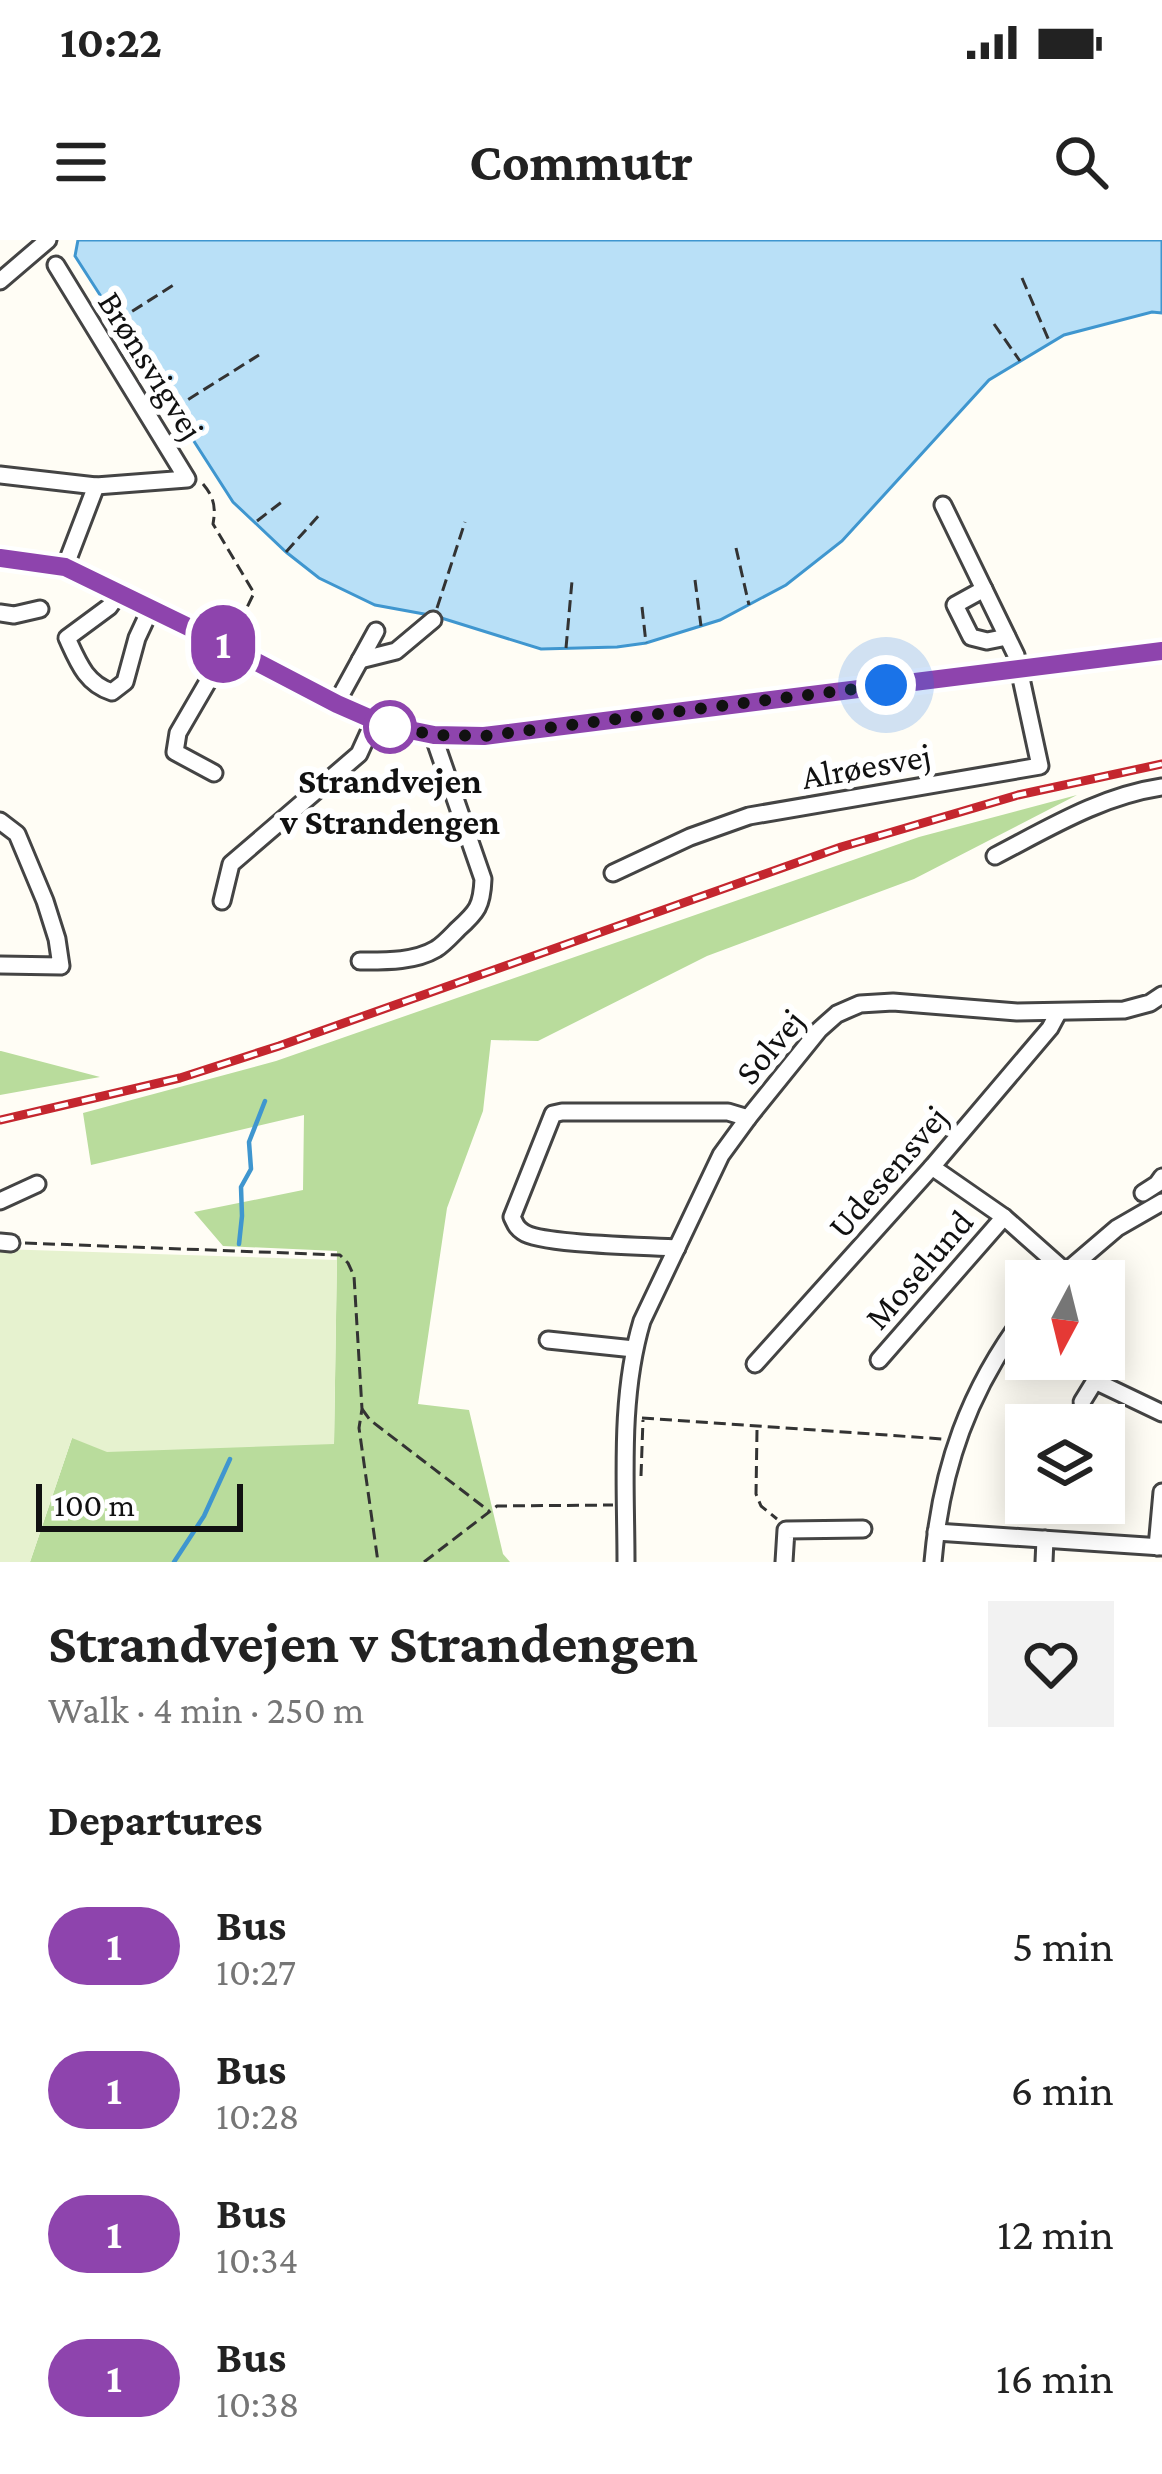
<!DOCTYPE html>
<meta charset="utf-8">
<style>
:root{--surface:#fff;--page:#f2f2f2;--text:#222;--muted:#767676}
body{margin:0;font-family:"Crimson Pro",serif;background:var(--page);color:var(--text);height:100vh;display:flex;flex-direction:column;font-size:45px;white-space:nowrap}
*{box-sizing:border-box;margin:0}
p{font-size:39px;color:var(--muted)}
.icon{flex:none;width:66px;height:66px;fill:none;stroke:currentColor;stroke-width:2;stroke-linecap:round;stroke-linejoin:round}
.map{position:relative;height:1322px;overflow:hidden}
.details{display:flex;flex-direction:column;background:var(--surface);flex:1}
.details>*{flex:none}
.badge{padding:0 24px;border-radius:39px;font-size:42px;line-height:78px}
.needle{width:78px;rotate:187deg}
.controls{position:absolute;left:1005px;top:1020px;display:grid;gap:24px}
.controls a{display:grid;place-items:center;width:120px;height:120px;border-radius:0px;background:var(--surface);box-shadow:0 6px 30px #0003;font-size:60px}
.scale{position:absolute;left:36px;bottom:30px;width:207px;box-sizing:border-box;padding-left:12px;border:6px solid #111;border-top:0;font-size:33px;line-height:42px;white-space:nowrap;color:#111;-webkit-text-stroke:9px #fff;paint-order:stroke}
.you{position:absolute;width:60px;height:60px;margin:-30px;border:9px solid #fff;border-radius:50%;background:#1a73e8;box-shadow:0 0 0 18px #1a73e833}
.map>.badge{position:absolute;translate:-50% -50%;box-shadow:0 0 0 6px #fff}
h2{padding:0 48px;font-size:45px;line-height:108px}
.round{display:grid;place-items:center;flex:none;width:126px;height:126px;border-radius:0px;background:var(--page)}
.headline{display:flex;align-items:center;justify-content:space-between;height:204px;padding:0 48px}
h1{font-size:57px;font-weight:700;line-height:90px}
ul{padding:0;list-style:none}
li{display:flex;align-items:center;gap:36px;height:144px;padding:0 48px}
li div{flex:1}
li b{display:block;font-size:45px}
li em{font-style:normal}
li .badge{min-width:132px;font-weight:700;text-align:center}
.status{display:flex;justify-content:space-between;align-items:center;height:84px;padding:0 60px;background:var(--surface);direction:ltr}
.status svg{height:33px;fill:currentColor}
header{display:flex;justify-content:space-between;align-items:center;height:156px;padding:0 48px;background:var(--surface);font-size:54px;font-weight:700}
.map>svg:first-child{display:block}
.forest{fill:#b9dc9c}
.pitch{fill:#e6f2cf}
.water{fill:#b9e0f7;stroke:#3f96cf;stroke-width:3}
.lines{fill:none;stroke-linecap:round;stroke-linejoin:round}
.stream{stroke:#3f96cf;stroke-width:4.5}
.minor-casing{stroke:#444;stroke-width:21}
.path{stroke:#333;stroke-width:3;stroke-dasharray:12 6;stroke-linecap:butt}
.minor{stroke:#fff;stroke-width:15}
.rail-casing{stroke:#c4262e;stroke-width:9}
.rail{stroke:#fff;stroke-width:4.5;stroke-dasharray:14;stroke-linecap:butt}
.line-casing{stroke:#fff;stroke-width:27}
.line{stroke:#8e44ad;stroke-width:18}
.walk{stroke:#111;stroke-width:12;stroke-dasharray:0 21.6}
.stop-dot{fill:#fff;stroke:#8e44ad;stroke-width:6}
.labels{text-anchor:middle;stroke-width:12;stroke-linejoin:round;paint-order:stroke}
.street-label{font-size:36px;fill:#111;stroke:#fff}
.stop-label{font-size:36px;font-weight:bold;fill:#111;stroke:#fff}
</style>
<div class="status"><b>10:22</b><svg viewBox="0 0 49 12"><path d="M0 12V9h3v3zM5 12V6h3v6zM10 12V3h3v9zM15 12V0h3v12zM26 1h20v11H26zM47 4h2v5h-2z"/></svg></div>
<header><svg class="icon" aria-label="menu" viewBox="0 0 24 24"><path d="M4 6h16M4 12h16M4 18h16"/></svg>Commutr<svg class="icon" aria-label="search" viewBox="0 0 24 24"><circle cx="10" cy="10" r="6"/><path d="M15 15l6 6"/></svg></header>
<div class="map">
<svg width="1162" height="1322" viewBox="0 0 1162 1322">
<rect width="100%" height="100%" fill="#fffdf5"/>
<!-- forest -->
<g class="forest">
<path d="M1077,555L914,639L707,716L538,801L491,800L483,871L447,968L418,1164L469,1170L503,1314L510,1322H30L72,1198L334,1204L337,1011L223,1006L194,972L303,950L304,875L91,925L83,873L276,821L919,597Z"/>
<path d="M0,811H1L100,837L0,855Z"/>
</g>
<!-- pitch -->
<path class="pitch" d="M0,1009L337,1020L334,1204L107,1212L72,1198L30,1322H0Z"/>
<!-- water -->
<path class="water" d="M78,0H1162V73L1152,72L1064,95L989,140L842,301L786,345L720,380L646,403L617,407L541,409L435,376L375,365L319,338L286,312L233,262L75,16Z"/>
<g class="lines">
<!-- stream -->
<g class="stream">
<path d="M239,1004L242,976L241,947L251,929L249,902L265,861"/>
<path d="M174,1322L204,1276L230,1219"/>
</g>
<!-- minor casing -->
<g class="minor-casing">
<g id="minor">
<path d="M56,25L187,239L96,246"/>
<path d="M0,41L48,0"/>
<path d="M0,235L96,246L65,327"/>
<path d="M0,318L65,327L209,397L336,464L385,485L433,495L484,496L1162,411"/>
<path d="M984,349L955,365L971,397L987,401L1007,397"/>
<path d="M120,352L109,367L67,398C78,422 86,444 112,452L125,442L137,398L151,368"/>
<path d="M0,373L14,375L40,369"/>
<path d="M360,420L396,411L433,380"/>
<path d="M336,464L376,391"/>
<path d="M214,533L175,512L178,493L228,407"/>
<path d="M0,581L17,594L45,661L57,699L61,726L0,725"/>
<path d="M995,616C1049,588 1101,556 1162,547"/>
<path d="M613,633L690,597L749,576L1040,526L1016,415L943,265"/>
<path d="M222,661L231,624L359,514L374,481"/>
<path d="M360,721C384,721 414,722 436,709C444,704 452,695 458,689C477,672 482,666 483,639L433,495"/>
<path d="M932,927L1004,977L1065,1031"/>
<path d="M1143,953L1157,944L1162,937"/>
<path d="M0,961L37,944"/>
<path d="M0,1002L11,1003"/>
<path d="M677,1008C649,1006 541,1005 523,992C516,987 516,985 512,977L553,874L562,872H728L748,878"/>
<path d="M1055,1041L1117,988L1162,962"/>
<path d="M548,1100L634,1109"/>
<path d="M879,1120L1004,977"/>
<path d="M755,1124L932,927L1050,788L1058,773"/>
<path d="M1095,1141L1162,1173"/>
<path d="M1082,1162L1106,1123"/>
<path d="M936,1292L1162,1307"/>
<path d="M1157,1307L1162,1252"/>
<path d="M626,1322C626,1243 619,1158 642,1081L721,915L748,878L819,790L837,774L860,764L893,762L1017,772L1124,770L1150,763L1162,755"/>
<path d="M784,1322L786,1290L863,1289"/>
<path d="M933,1322C941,1228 969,1149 1026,1074"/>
<path d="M1044,1322L1045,1299"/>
</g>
</g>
<!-- path -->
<g class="path">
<path d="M1022,38L1050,103"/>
<path d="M117,81L175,44"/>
<path d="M994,84L1020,121"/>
<path d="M173,169L259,115"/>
<path d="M203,244C214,257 216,267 213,284L254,353L234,394"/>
<path d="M257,281L283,261"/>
<path d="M736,308L749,365"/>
<path d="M286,312L322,272"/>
<path d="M695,340L701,386"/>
<path d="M642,367L646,403"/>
<path d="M437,368L465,282"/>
<path d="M566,408L572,341"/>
<path d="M25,1003L340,1015L348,1023L354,1036L362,1169L359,1188L378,1322"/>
<path d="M362,1169L370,1180L489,1271"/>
<path d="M642,1178L943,1199"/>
<path d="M757,1190L756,1254L761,1266L777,1279"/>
<path d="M641,1236L643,1180"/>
<path d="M424,1322L497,1266L613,1265"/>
</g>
<!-- minor -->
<use href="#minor" class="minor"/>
<!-- rail casing -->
<g class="rail-casing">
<path id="rail" d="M0,880L180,838L279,806L841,607L1018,555L1162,524"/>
</g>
<!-- rail -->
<use href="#rail" class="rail"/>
</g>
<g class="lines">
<!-- line casing -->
<g class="line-casing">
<path id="line" d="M0,318L65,327L209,397L337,464L385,485L434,495L484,496L1162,411"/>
</g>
<!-- line -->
<use href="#line" class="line"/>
<!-- walk -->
<path class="walk" d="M390,487L385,485L434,495L484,496L886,445"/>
</g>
<!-- markers -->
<circle class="stop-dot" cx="390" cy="487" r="24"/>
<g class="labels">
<!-- street labels -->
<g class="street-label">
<text transform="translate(152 125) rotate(58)" y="13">Brønsvigvej</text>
<text transform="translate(866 525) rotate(-10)" y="13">Alrøesvej</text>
<text transform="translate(769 806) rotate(-50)" y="13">Solvej</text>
<text transform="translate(887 931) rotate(-49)" y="13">Udesensvej</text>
<text transform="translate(918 1029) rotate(-49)" y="13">Moselund</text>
</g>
<!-- stop labels -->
<g class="stop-label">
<text x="390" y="553">Strandvejen<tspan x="390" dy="41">v Strandengen</tspan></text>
</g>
</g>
</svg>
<div class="controls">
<a><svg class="needle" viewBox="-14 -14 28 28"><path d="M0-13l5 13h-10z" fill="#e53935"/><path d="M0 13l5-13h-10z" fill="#767676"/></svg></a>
<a><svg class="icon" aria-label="layers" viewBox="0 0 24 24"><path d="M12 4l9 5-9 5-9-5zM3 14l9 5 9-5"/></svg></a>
</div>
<div class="scale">100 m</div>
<div class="you" style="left:886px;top:445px"></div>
<b class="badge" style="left:223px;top:404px;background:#8e44ad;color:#fff">1</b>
</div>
<section class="details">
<div class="headline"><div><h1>Strandvejen v Strandengen</h1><p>Walk · 4 min · 250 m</p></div><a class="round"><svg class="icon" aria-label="heart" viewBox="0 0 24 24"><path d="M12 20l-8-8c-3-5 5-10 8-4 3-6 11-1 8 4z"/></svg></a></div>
<h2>Departures</h2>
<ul>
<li><span class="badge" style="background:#8e44ad;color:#fff">1</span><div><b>Bus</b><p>10:27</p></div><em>5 min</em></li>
<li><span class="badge" style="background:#8e44ad;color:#fff">1</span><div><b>Bus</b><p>10:28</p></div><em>6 min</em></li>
<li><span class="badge" style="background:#8e44ad;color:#fff">1</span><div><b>Bus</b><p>10:34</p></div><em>12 min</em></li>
<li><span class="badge" style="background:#8e44ad;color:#fff">1</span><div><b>Bus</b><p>10:38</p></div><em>16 min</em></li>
</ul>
</section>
